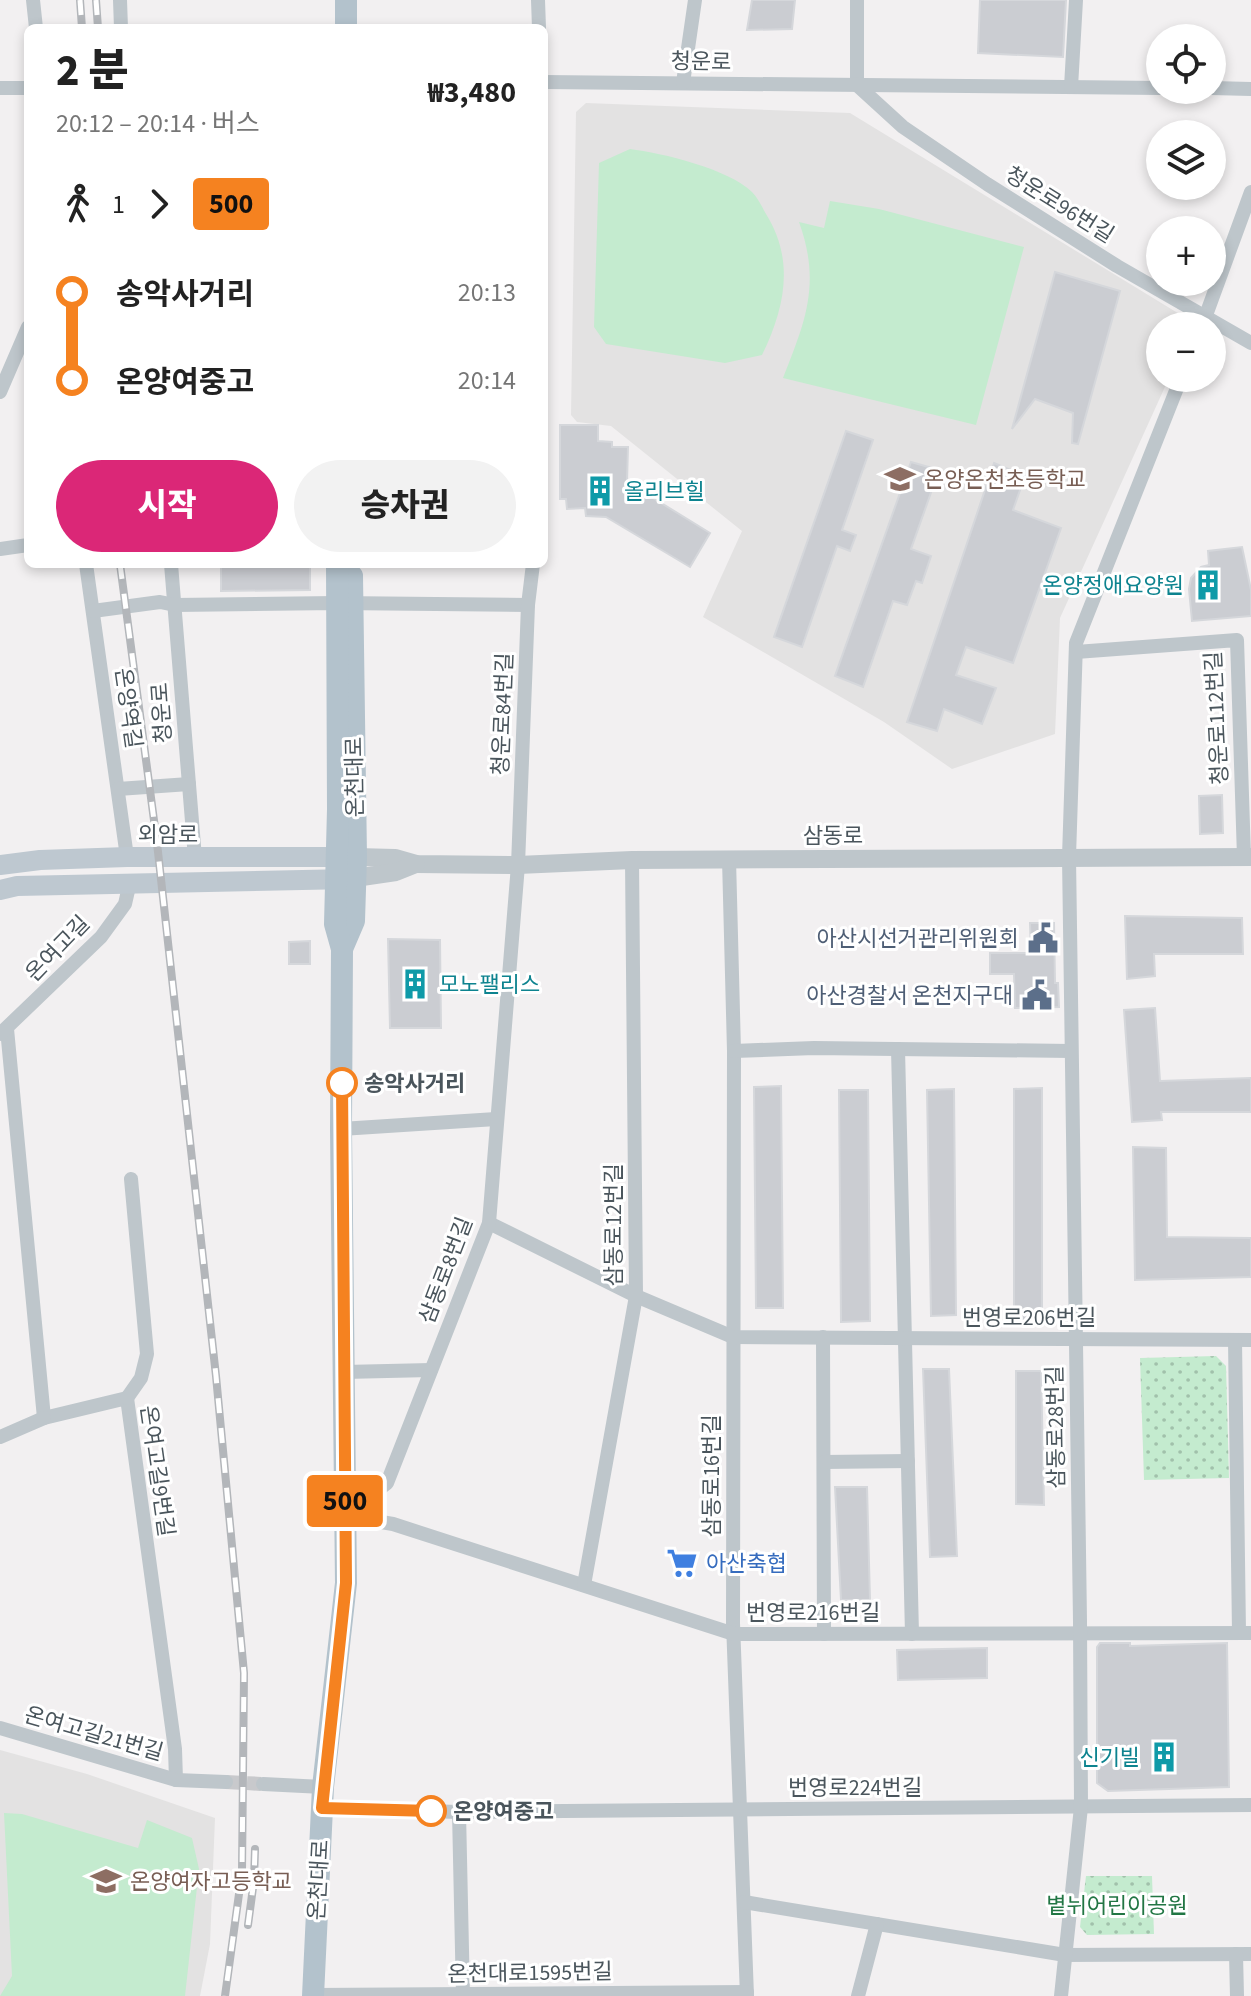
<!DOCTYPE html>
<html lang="ko">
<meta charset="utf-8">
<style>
:root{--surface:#fff;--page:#f2f2f2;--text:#222;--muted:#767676;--accent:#db2777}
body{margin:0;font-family:"Source Sans 3","Noto Sans KR",sans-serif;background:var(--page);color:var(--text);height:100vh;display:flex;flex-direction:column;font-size:30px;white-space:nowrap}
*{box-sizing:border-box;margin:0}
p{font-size:26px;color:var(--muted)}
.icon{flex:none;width:44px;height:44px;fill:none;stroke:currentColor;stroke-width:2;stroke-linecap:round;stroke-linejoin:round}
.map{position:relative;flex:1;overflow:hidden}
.details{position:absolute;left:24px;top:24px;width:524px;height:544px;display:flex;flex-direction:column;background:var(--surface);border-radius:12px;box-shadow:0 4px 12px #0003}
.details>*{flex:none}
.badge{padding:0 16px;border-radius:6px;font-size:28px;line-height:52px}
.controls{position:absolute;left:1146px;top:24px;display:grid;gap:16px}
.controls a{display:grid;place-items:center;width:80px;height:80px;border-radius:50%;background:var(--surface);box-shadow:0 4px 12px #0003;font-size:40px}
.map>.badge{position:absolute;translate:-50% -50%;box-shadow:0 0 0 4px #fff}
.legs{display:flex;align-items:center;gap:12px;height:88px;padding:0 32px;font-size:26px}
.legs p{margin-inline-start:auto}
.overview{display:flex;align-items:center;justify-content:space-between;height:136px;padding:0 32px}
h1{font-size:44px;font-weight:800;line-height:60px}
.primary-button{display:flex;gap:16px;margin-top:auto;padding:16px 32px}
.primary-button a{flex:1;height:92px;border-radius:48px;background:var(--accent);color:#fff;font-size:32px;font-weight:800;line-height:92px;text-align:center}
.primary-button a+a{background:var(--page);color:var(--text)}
ul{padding:0 32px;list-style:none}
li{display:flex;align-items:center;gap:28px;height:88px;font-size:30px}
li i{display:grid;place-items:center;width:12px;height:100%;margin:0 10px;background:currentColor}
li i::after{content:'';width:20px;height:20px;margin:-10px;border:6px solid;border-radius:50%;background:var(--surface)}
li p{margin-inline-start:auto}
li:first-child i{background:linear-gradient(#0000 50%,currentColor 0)}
li:last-child i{background:linear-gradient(currentColor 50%,#0000 0)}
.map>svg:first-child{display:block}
.education{fill:#e3e2e2}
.grass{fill:url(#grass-dots)}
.garden{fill:#c4ebcf}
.building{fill:#cbcdd2;stroke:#d5d7db;stroke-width:2}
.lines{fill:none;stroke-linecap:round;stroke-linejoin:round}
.minor-tunnel{stroke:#c8c9cc;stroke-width:14;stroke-dasharray:14 7;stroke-linecap:butt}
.minor{stroke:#bec6cb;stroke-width:14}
.tertiary{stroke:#bec6cb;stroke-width:18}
.secondary{stroke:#bec8d0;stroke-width:20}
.primary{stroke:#b3c2cc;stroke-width:22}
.rail-casing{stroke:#b3b6ba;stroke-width:8}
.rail{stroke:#fff;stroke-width:5;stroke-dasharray:15;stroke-linecap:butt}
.line-1-casing{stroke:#fff;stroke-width:18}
.line-1{stroke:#f58220;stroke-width:12}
.stop-1-dot{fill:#fff;stroke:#f58220;stroke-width:4}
.labels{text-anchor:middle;stroke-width:6;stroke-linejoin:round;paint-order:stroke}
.street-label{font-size:22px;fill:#4a555c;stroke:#fff}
.education-label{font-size:22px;fill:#785e54;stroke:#fff;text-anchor:start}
.culture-label{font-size:22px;fill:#0d838f;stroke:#fff;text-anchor:start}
.service-label{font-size:22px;fill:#4e5e75;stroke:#fff;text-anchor:end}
.stop-label{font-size:22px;font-weight:bold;fill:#4a555c;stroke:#fff;text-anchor:start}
.shop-label{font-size:22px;fill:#366cbe;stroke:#fff;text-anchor:start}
.park-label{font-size:22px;fill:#227644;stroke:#fff}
</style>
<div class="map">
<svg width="1251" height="1996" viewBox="0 0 1251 1996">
<defs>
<pattern id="grass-dots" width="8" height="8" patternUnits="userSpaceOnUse" patternTransform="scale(2)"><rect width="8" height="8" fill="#c4ebcf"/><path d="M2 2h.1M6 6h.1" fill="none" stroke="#a1c1ab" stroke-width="1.8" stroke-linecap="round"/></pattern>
</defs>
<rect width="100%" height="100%" fill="#f2f0f1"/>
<!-- education -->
<g class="education">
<path d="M586,103L850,113L1181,315L1186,326H1160V378H1169L1060,618L1055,734L952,769L884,722L703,617L742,531L611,426L577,422L571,415L576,112Z"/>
<path d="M0,1750L87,1774L215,1818L210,1944L200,1996H0Z"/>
</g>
<!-- grass -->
<g class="grass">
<path d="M1216,1356L1226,1366L1229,1478L1144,1480L1140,1358Z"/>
<path d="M1086,1876H1152L1154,1934L1087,1935L1080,1927Z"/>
</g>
<!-- garden -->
<g class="garden">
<path d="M630,149C662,153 729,169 752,192C758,198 762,207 766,214C795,260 785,308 762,355L725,363L606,344L594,327L599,163Z"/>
<path d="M830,201L879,209L1024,247L976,425L783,378C806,320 821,283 799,222L824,228Z"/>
<path d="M4,1813L22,1814L138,1848L147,1820L192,1838L199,1869L185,1996H0L12,1976Z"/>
</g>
<!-- building -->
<g class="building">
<path d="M752,0H795L792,29L747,30Z"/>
<path d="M980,0H1066L1063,57L978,53Z"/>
<path d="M1055,272L1120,291L1078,444L1072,443L1073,413L1035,399L1012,429Z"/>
<path d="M560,425H598V441L612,442V447H628L627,482L710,533L690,567L606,517L586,516L585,508L567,509L566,499H560Z"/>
<path d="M846,431L873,440L842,530L856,535L850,551L837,546L802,647L774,637Z"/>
<path d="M911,462L939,470L911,549L931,556L922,583L916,581L907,605L893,601L863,687L835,676Z"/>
<path d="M994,463L1025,476L1013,510L1061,528L1013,663L966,647L956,675L996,688L982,724L944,709L937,731L907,722Z"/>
<path d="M1242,547L1251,590V616L1192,621L1189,589L1191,578L1201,567L1209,565L1208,551Z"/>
<path d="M221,564H310V590L221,591Z"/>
<path d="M1222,795L1223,833L1200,834L1199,796Z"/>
<path d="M1125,916L1242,918L1243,954H1154L1155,976L1127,979Z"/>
<path d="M1030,923H1054L1055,983H1058L1059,1007L1015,1008L1014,974H990V953H1031Z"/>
<path d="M388,939L440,940L441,1028H390Z"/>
<path d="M310,941V964H289V942Z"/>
<path d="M1155,1008L1160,1081L1251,1078V1112H1161L1162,1120L1132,1122L1124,1010Z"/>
<path d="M781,1086L783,1308H756L754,1087Z"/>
<path d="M1042,1088V1322L1014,1323V1089Z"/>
<path d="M954,1089L956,1315L931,1316L927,1090Z"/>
<path d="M839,1090H868L870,1321L841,1322Z"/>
<path d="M1133,1147L1166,1148L1167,1237L1251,1238V1277L1135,1280Z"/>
<path d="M923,1369H949L957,1556L930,1557Z"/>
<path d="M1016,1371H1041L1044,1505L1016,1504Z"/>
<path d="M835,1487H867L870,1600H841Z"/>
<path d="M1100,1643H1130V1646L1227,1643L1229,1787L1108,1791L1097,1783V1647Z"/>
<path d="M987,1648V1678L898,1680L897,1650Z"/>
</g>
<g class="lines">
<!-- minor-tunnel -->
<path class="minor-tunnel" d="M226,1782L263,1784"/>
<!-- minor -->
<g class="minor">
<path d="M33,0L36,28"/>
<path d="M120,0L121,28"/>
<path d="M538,0L539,28"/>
<path d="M857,0V85L903,127L987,184L1117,266L1251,343"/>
<path d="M544,82L1160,88"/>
<path d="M683,83L695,0"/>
<path d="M1071,87L1076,0"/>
<path d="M0,88H28"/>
<path d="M1212,88L1251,89"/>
<path d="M1202,326L1251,192"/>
<path d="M0,392L28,327"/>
<path d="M0,549L28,545"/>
<path d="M86,564L127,857"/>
<path d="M171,564L195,858"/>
<path d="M93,611L160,602L175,605L337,603L528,605"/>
<path d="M1076,652L1237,640L1244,857"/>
<path d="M118,789L189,784"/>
<path d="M729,859L734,1051L733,1623L747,1996"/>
<path d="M7,1029L44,1418L127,1398L175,1749L176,1780"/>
<path d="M0,1034L101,937L125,904L130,882"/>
<path d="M898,1049L912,1634"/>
<path d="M734,1051L814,1048L1071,1051"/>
<path d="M341,1129L496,1119"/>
<path d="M489,1223L636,1296L733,1337L1251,1340"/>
<path d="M823,1337L824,1634"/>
<path d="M1235,1340L1239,1633"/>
<path d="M344,1372L431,1370"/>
<path d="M127,1398L141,1378L147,1354L131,1179"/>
<path d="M0,1437L44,1418"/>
<path d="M824,1462L908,1461"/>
<path d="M345,1516L387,1483L489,1223L518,865L528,605L533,564"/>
<path d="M345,1516L393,1524L734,1634L1251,1633"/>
<path d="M584,1585L636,1296L632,860"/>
<path d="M0,1728L176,1780L226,1782"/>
<path d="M263,1784L323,1787"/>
<path d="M322,1808L459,1812L1251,1805"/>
<path d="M459,1812L463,1996"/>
<path d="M744,1902L1065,1955L1251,1954"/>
<path d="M1236,1954L1237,1996"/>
<path d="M313,1995L747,1992"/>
<path d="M858,1996L877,1924"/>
<path d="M1061,1996L1081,1807L1080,1621L1069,857L1076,643L1181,378"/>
</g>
<!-- tertiary -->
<g class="tertiary">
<path d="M356,857L395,858L416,864L518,865L632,860L1251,857"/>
<path d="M355,878L396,872L416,864"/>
</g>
<!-- secondary -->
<g class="secondary">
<path d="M0,865L40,860L127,857H352"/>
<path d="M0,890L17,886L351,879"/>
</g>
<!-- primary -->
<g class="primary">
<path d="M346,0V28"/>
<path d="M342,949L354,921L356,857L352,576"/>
<path d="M313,1996L323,1787L346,1583L341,1129L342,949L335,924L338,809L337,564"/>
</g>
<!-- rail casing -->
<g class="rail-casing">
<g id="rail">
<path d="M80,0L82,28"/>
<path d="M96,0L98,28"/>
<path d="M120,564L157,843L216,1376L244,1673L242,1872L225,1996"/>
<path d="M248,1925L254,1880L255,1849"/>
</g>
</g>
<!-- rail -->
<use href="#rail" class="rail"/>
</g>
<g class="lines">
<!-- line-1 casing -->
<g class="line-1-casing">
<path id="line-1" d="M342,1083L346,1583L322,1808L431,1811"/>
</g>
<!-- line-1 -->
<use href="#line-1" class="line-1"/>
</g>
<!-- icons -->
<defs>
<g id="school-bare" transform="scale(2.4)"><path d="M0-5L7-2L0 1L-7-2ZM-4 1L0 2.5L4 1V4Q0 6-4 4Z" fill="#8d6e63" stroke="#fff" stroke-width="2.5" paint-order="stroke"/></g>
<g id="building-bare" transform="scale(2.4)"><path d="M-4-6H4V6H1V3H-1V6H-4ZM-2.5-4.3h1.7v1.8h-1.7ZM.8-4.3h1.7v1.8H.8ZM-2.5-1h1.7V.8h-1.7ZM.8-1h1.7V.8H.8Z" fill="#0f9aa8" stroke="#fff" stroke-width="2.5" paint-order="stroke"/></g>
<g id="civic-bare" transform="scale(2.4)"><path d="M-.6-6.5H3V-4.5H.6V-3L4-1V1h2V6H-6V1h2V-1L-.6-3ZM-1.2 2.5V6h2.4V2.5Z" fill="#5c6f8a" stroke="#fff" stroke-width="2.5" paint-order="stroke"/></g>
<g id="supermarket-bare" transform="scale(2.4)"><path d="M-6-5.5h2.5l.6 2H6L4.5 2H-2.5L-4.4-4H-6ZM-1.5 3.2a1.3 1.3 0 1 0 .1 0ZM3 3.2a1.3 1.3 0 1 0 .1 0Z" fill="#3f7fe0" stroke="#fff" stroke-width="2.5" paint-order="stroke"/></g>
</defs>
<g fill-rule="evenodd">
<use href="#school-bare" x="900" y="479"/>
<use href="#building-bare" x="600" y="491"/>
<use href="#building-bare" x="1208" y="585"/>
<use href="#civic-bare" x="1043" y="938"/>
<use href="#building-bare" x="415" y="984"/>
<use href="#civic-bare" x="1037" y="995"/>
<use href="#supermarket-bare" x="682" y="1563"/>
<use href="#building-bare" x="1164" y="1757"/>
<use href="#school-bare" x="106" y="1881"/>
</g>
<!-- markers -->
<g class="stop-1-dot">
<circle cx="342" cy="1083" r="14"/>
<circle cx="431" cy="1811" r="14"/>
</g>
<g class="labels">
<!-- street labels -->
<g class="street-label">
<text transform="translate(701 61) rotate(1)" y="8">청운로</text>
<text transform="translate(1060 204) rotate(32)" y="8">청운로96번길</text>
<text transform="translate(129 708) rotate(82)" y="8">온양역길</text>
<text transform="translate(161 713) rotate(-94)" y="8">청운로</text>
<text transform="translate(502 714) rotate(-88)" y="8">청운로84번길</text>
<text transform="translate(1216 718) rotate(-93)" y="8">청운로112번길</text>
<text transform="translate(354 777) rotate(-91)" y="8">온천대로</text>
<text x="168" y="842">외암로</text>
<text x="833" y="843">삼동로</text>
<text transform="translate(57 948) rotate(-46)" y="8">온여고길</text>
<text transform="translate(613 1225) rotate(-90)" y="8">삼동로12번길</text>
<text transform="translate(445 1270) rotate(-69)" y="8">삼동로8번길</text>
<text x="1029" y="1325">번영로206번길</text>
<text transform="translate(1055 1427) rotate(-91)" y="8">삼동로28번길</text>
<text transform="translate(158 1471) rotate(82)" y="8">온여고길9번길</text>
<text transform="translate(711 1476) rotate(-90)" y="8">삼동로16번길</text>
<text x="813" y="1620">번영로216번길</text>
<text transform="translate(94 1733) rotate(16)" y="8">온여고길21번길</text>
<text x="855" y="1795">번영로224번길</text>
<text transform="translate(318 1880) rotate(-87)" y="8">온천대로</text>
<text transform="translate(530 1972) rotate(-1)" y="8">온천대로1595번길</text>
</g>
<!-- education labels -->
<g class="education-label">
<text x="924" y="487">온양온천초등학교</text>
<text x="130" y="1889">온양여자고등학교</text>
</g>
<!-- culture labels -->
<g class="culture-label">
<text x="624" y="499">올리브힐</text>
<text x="1184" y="593" text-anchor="end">온양정애요양원</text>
<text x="439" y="992">모노팰리스</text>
<text x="1140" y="1765" text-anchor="end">신기빌</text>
</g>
<!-- service labels -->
<g class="service-label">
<text x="1019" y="946">아산시선거관리위원회</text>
<text x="1013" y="1003">아산경찰서 온천지구대</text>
</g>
<!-- stop labels -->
<g class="stop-label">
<text x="364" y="1091">송악사거리</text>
<text x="453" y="1819">온양여중고</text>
</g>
<!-- shop labels -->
<g class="shop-label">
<text x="706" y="1571">아산축협</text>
</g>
<!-- park labels -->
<g class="park-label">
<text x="1117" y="1913">볕뉘어린이공원</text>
</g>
</g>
</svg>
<div class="controls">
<a><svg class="icon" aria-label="locate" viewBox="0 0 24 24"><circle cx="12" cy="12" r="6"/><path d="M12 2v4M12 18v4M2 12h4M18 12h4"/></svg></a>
<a><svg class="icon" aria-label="layers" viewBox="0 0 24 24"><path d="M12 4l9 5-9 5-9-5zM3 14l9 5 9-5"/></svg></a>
<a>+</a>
<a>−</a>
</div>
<b class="badge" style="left:345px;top:1501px;background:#f58220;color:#111">500</b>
<section class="details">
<div class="overview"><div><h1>2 분</h1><p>20:12 – 20:14 · 버스</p></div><b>₩3,480</b></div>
<div class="legs"><svg class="icon" aria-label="walk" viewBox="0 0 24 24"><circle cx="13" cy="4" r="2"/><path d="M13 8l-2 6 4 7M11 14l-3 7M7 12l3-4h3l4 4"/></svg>1<svg class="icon" aria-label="forward" viewBox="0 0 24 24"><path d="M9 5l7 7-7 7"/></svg><b class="badge" style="background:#f58220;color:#111">500</b></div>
<ul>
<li><i style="color:#f58220"></i><b>송악사거리</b><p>20:13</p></li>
<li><i style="color:#f58220"></i><b>온양여중고</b><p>20:14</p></li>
</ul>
<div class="primary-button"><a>시작</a><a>승차권</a></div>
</section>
</div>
